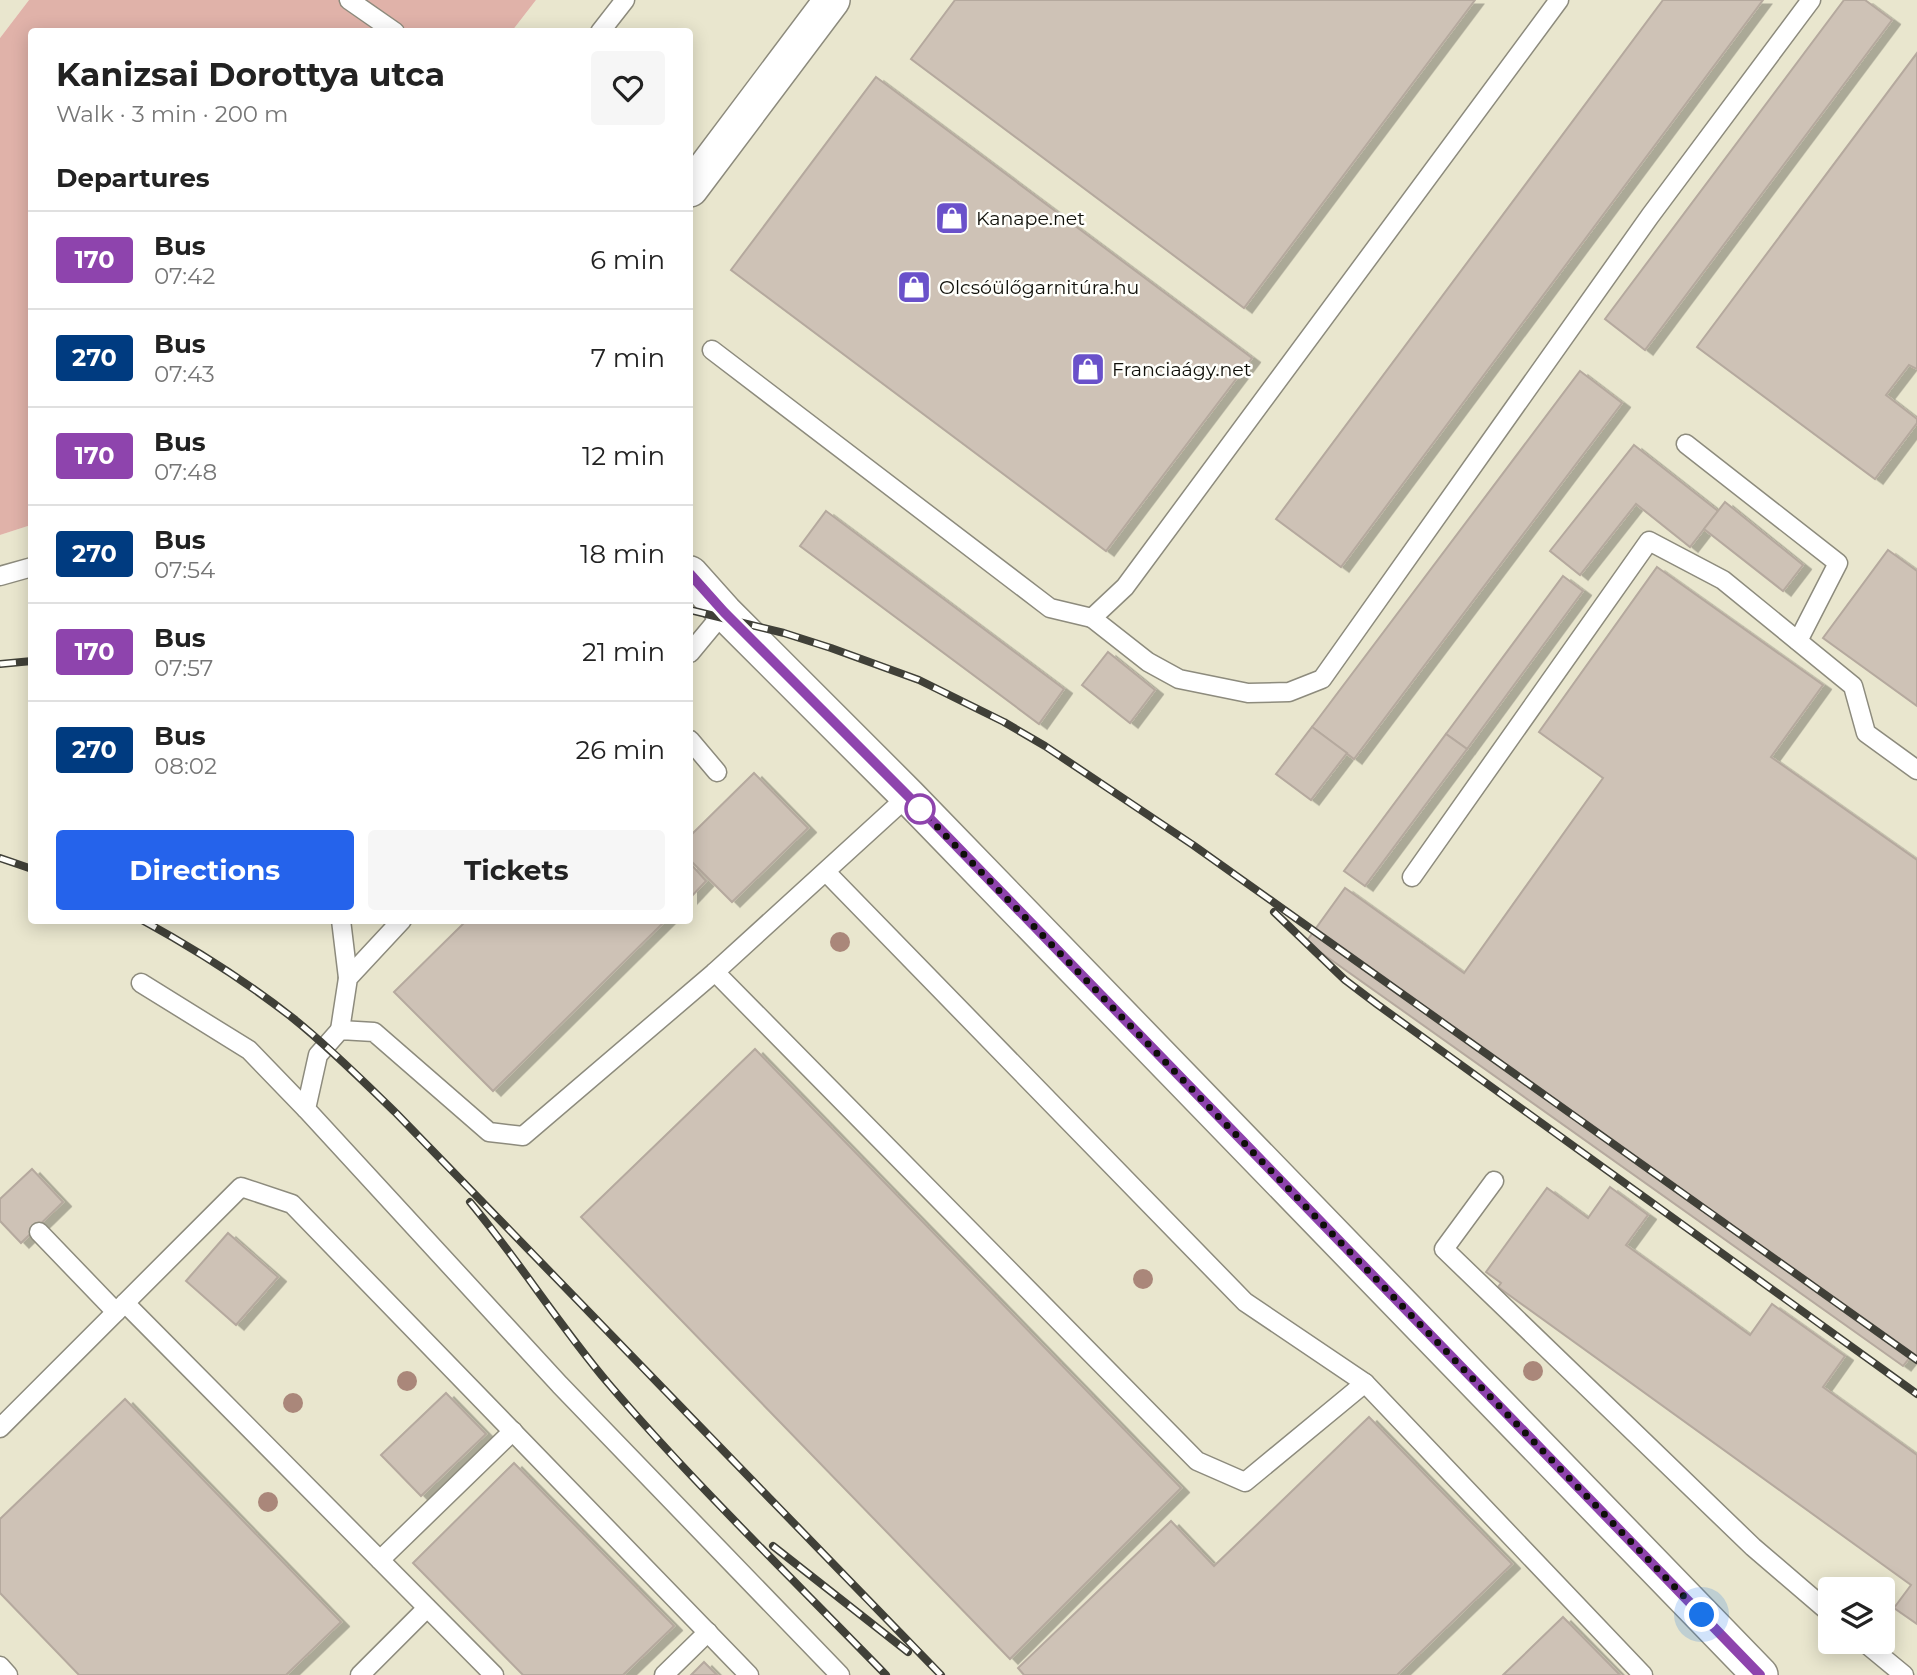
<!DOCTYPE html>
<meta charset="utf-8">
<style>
:root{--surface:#fff;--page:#f6f6f6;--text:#222;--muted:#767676;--line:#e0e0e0;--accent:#2563eb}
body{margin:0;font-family:Montserrat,sans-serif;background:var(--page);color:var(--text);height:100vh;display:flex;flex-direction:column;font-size:26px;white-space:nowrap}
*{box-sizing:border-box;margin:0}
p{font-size:23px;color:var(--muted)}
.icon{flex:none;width:38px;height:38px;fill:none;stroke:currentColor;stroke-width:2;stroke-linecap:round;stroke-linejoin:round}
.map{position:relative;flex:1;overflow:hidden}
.side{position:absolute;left:28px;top:28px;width:665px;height:896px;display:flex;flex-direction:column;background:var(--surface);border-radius:7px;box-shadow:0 4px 18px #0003}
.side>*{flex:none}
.badge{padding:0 14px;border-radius:5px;font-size:24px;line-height:46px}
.tools{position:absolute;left:1818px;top:1577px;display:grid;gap:14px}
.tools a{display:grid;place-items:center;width:77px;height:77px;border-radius:7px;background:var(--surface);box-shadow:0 4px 18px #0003;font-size:35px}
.you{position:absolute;width:35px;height:35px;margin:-18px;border:5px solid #fff;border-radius:50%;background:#1a73e8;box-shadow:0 0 0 10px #1a73e833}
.map>.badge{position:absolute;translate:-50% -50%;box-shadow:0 0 0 4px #fff}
h2{padding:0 28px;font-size:26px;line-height:63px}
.round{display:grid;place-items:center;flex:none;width:74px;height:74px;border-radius:7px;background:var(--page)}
.headline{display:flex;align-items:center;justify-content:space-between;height:119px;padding:0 28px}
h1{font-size:33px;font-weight:700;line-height:52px}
.cta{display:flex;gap:14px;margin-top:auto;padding:14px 28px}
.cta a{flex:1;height:80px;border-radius:7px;background:var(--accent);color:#fff;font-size:28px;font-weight:700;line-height:80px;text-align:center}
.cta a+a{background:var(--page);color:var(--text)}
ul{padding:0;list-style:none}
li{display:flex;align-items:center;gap:21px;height:98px;padding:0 28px;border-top:2px solid var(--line)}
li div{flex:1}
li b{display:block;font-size:26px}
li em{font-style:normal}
li .badge{min-width:77px;font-weight:700;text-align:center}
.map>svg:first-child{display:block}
.built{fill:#e9e6ce;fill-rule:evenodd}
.green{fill:#e0b2a9}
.building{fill:#cec2b6;stroke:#b5a99e;stroke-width:2;filter:url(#shadow)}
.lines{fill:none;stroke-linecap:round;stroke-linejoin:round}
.service-casing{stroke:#8d8b7d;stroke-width:21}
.minor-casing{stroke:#8d8b7d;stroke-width:38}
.service{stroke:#fff;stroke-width:18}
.minor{stroke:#fff;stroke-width:35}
.rail-casing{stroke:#404038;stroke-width:8}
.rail{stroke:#fffffb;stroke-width:5;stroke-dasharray:16;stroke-linecap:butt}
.tree{fill:#aa877a}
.line-casing{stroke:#fff;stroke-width:16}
.line{stroke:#8e44ad;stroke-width:10}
.walk{stroke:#0f0f09;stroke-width:7;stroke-dasharray:0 12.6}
.stop-dot{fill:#fff;stroke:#8e44ad;stroke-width:3.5}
.labels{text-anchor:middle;stroke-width:5;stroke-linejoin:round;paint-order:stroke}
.poi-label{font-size:19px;fill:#0f0f09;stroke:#fffffb;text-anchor:start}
</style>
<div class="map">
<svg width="1917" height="1675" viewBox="0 0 1917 1675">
<defs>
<filter id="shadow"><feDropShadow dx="8" dy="4.5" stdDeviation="0" flood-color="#0004"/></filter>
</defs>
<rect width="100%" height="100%" fill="#f4f2e2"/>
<!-- built -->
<g class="built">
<path d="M0,0H29L0,38Z"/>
<path d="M536,0H1917V1675H0V535L31,525L32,920H690V32L512,31ZM1830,1589H1883V1642H1830Z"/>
</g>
<!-- green -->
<path class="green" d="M29,0H536L512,31L32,32L31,525L0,535V38Z"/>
<!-- building -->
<g class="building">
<path d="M955,0H1475L1244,308L911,59Z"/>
<path d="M1663,0H1763L1341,567L1276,519Z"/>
<path d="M1844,0H1865L1892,20L1645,350L1605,319Z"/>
<path d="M1917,53V369L1909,365L1886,395L1917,419V423L1875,479L1697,347Z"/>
<path d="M876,77L1252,358L1106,551L731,270Z"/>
<path d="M1580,371L1622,403L1354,759L1312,727Z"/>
<path d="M1634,445L1718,511L1690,547L1636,504L1580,575L1550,551Z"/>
<path d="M1725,502L1803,565L1783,591L1704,529Z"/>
<path d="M826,511L1064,689L1039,724L800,546Z"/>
<path d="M1888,550L1917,571V706L1823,638Z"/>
<path d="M1657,567L1823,685L1771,757L1917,860V1360L1911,1356L1903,1366L1306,942L1345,888L1464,973L1603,778L1539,732Z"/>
<path d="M1563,576L1583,591L1467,749L1446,734Z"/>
<path d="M1108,652L1155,690L1130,723L1082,685Z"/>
<path d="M1312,727L1347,753L1311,800L1276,774Z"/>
<path d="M1446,734L1467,749L1365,886L1344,871Z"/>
<path d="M754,773L808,828L732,902L690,860V836Z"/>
<path d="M690,863L706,881L690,898Z"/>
<path d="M467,920H666L493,1091L394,992Z"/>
<path d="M755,1049L1181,1488L1010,1659L581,1217Z"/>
<path d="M32,1169L63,1202L21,1243L0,1221V1199Z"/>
<path d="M1610,1187L1648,1215L1626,1245L1750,1335L1772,1304L1845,1356L1823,1387L1917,1455V1624L1894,1608L1911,1585L1498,1287L1501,1283L1486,1272L1547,1188L1588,1218Z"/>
<path d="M228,1233L278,1277L236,1325L186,1281Z"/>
<path d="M446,1393L486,1434L421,1496L381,1455Z"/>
<path d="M125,1399L341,1622L286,1675H79L0,1593V1519Z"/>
<path d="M1369,1417L1512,1564L1397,1675H1024L1018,1668L1171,1521L1214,1566Z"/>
<path d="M514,1463L674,1626L623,1675H523L413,1563Z"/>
<path d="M1563,1617L1620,1675H1503Z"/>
<path d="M704,1662L717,1675H691Z"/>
</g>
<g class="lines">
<!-- service casing -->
<g class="service-casing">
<g id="service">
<path d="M349,0L395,32"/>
<path d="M600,32L625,0"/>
<path d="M712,350L1050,608L1092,618L1125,587L1559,0"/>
<path d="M1686,444L1838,563L1798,641"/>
<path d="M0,576L32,567"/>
<path d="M1092,618L1148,662L1179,679L1248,693L1289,692L1322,679L1650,216L1811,0"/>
<path d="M690,653L724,612"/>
<path d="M690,740L717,772"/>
<path d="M826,872L1245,1302L1365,1383L1643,1675"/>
<path d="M1412,877L1649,541L1723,580L1853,686L1866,733L1917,770"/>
<path d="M341,920L348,978"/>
<path d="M715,972L1197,1461L1245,1482L1365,1383"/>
<path d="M141,983L249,1050L306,1109"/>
<path d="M340,1030L348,978L402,920"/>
<path d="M1494,1181L1444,1249L1753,1547L1830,1613"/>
<path d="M39,1232L116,1312"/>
<path d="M125,1303L494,1675"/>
<path d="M0,1428L241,1187L292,1204L749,1675"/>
<path d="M380,1560L513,1431"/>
<path d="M1864,1642L1904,1675"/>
<path d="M0,1666L8,1675"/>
<path d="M360,1675L427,1608"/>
<path d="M664,1675L708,1632"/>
<path d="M840,1675L560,1385L306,1109L318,1055L340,1030L374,1032L489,1132L523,1136L715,972L908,796"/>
</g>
</g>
<!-- minor casing -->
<g class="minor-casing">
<g id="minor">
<path d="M690,189L832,0"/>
<path d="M690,574L724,612L908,796L1760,1675"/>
</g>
</g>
<!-- service -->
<use href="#service" class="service"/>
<!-- minor -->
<use href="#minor" class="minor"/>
<!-- rail casing -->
<g class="rail-casing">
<g id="rail">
<path d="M690,610L784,633L831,648L919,680L1004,722L1045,746L1193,845L1917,1360"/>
<path d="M0,664L32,661"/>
<path d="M0,858L32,869"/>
<path d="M1274,912L1345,980L1378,1005L1917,1394"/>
<path d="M142,920C195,949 247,982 294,1019C330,1048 363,1081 396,1113L941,1675"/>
<path d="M470,1202C519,1261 559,1325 608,1383C695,1485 793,1579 886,1675"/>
<path d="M773,1546L908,1652"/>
</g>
</g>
<!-- rail -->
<use href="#rail" class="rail"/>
</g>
<!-- trees -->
<g class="tree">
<circle cx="840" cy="942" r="10"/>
<circle cx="1143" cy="1279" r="10"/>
<circle cx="1533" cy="1371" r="10"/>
<circle cx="407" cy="1381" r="10"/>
<circle cx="293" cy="1403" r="10"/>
<circle cx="268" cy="1502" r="10"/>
</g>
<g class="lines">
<!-- line casing -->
<g class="line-casing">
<path id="line" d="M690,574L724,612L908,796L1760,1675"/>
</g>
<!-- line -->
<use href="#line" class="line"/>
<!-- walk -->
<path class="walk" d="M920,809L1702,1615"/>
</g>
<!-- icons -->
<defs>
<g id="shop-square" transform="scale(1.75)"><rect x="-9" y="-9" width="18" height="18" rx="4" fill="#6a51ca" stroke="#fffffb"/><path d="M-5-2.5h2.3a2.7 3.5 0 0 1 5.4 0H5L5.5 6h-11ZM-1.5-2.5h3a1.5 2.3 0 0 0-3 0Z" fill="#fff"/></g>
</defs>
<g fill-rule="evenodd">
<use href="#shop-square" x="952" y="218"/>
<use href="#shop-square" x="914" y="287"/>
<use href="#shop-square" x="1088" y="369"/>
</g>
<!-- markers -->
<circle class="stop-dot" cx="920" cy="809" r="14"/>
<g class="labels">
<!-- poi labels -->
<g class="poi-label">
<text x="976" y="225">Kanape.net</text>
<text x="939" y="294">Olcsóülőgarnitúra.hu</text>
<text x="1112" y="376">Franciaágy.net</text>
</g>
</g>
</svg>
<div class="tools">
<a><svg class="icon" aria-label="layers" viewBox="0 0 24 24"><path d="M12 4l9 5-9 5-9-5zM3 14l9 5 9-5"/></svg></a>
</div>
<div class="you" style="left:1702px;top:1615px"></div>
<section class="side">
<div class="headline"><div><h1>Kanizsai Dorottya utca</h1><p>Walk · 3 min · 200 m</p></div><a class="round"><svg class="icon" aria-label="heart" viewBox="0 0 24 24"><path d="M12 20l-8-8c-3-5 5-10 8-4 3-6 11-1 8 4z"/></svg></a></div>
<h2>Departures</h2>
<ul>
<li><span class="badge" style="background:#8e44ad;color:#fff">170</span><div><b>Bus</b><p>07:42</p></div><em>6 min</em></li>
<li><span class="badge" style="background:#003b80;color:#fff">270</span><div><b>Bus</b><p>07:43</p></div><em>7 min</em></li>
<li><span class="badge" style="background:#8e44ad;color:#fff">170</span><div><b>Bus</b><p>07:48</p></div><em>12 min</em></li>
<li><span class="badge" style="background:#003b80;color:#fff">270</span><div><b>Bus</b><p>07:54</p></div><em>18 min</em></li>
<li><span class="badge" style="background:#8e44ad;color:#fff">170</span><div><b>Bus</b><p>07:57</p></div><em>21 min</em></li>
<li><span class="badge" style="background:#003b80;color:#fff">270</span><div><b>Bus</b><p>08:02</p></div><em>26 min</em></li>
</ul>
<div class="cta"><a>Directions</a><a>Tickets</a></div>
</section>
</div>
